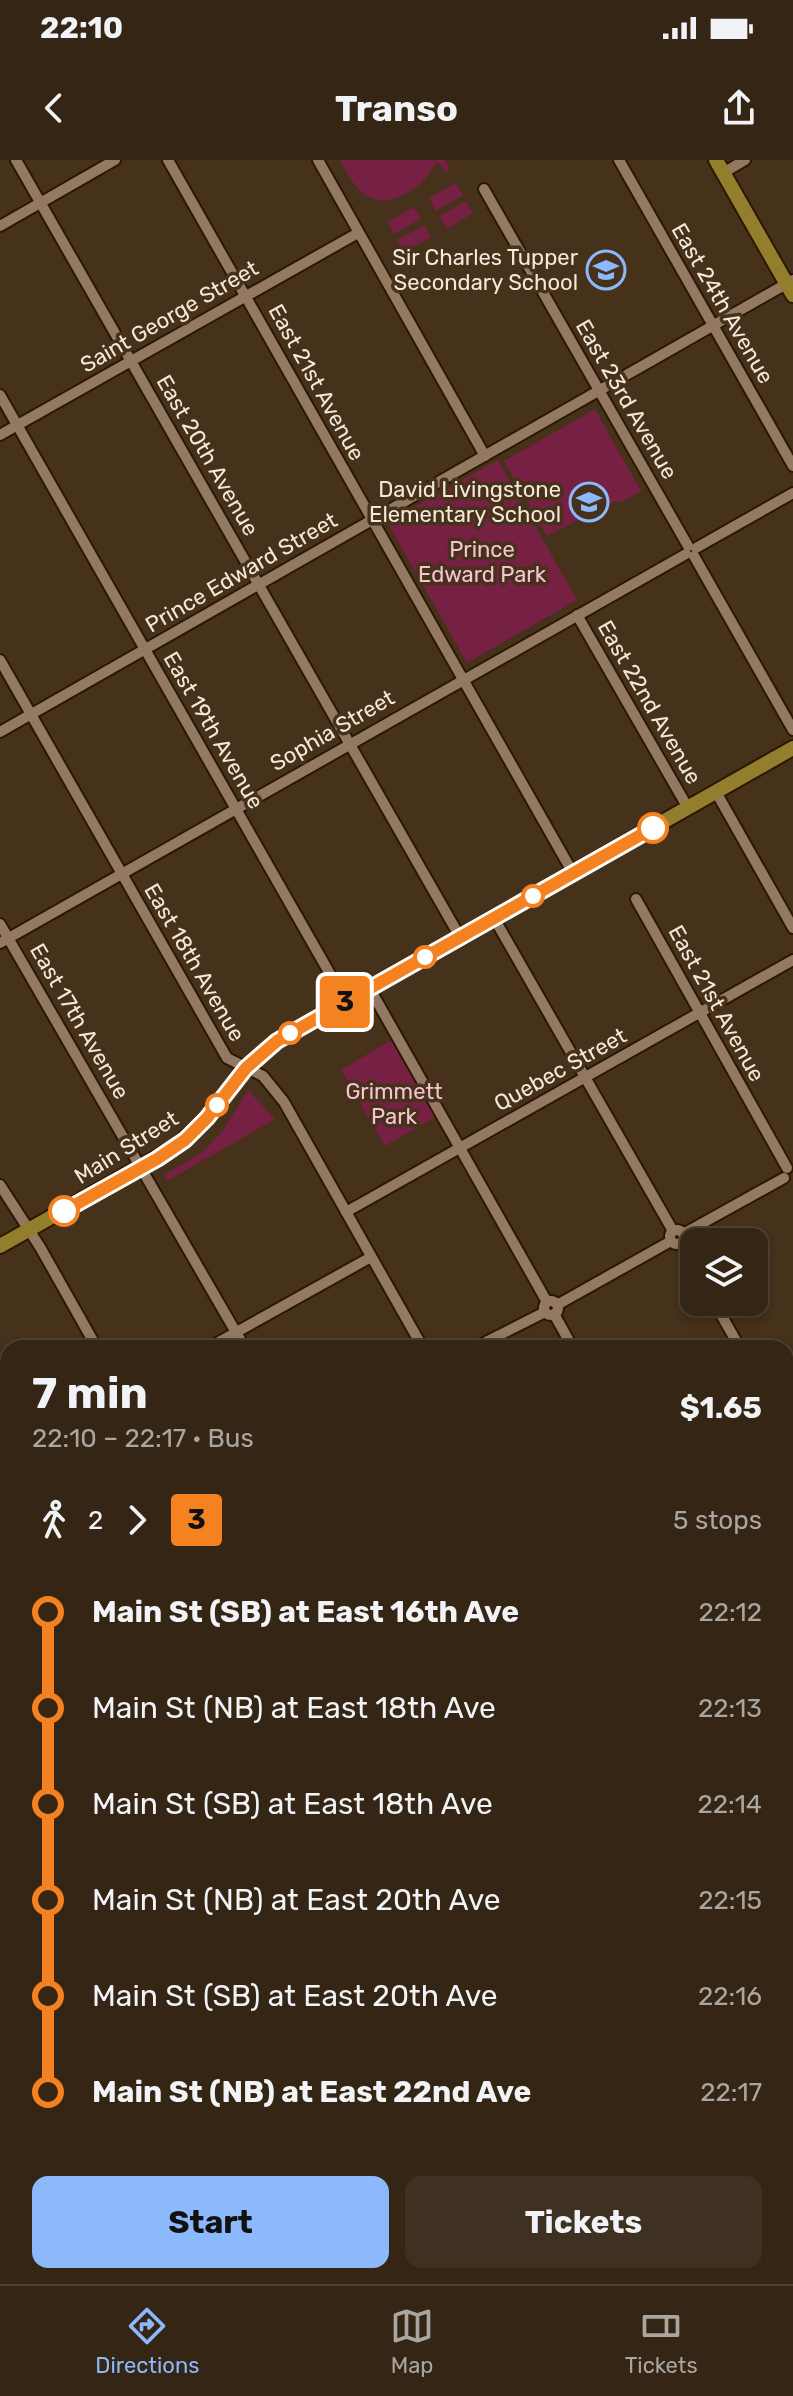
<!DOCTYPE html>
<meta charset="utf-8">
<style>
:root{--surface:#342514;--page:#3f3122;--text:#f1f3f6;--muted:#a9a5a0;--line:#4e4234;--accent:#8cb9fc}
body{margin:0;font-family:Rubik,sans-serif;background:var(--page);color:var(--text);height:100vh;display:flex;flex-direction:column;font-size:30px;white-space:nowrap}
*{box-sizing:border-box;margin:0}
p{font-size:26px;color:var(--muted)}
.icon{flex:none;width:44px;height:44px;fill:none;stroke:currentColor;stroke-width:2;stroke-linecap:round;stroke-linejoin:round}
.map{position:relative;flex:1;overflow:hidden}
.drawer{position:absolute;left:0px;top:1180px;width:794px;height:944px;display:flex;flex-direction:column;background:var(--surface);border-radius:24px 24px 0 0;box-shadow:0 4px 12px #0003,0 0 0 2px var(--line)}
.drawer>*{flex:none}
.badge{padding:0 16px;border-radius:6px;font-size:28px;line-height:52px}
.buttons{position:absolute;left:680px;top:1068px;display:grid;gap:16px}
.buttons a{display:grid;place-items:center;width:88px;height:88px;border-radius:16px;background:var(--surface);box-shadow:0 4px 12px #0003,0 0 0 2px var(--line);font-size:40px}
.map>.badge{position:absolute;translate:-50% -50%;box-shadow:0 0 0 4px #fff}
.legs{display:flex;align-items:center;gap:12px;height:88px;padding:0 32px;font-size:26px}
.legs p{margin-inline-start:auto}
.summary{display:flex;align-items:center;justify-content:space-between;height:136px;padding:0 32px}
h1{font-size:44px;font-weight:700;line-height:60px}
.primary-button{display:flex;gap:16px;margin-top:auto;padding:16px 32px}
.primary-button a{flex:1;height:92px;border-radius:16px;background:var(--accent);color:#111;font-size:32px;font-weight:700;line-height:92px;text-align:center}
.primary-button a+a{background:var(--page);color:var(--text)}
ul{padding:0 32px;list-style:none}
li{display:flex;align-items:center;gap:28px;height:96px;font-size:30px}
li i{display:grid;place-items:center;width:12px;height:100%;margin:0 10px;background:currentColor}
li i::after{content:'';width:20px;height:20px;margin:-10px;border:6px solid;border-radius:50%;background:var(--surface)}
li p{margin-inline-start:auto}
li:first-child i{background:linear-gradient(#0000 50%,currentColor 0)}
li:last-child i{background:linear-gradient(currentColor 50%,#0000 0)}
.status{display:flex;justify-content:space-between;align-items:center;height:56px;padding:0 40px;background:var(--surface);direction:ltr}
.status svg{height:22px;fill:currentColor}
header{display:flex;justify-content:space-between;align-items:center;height:104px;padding:0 32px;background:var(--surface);font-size:36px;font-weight:700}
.dock{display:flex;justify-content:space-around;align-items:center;height:112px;border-top:2px solid var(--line);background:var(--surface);font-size:22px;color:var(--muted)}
.dock a{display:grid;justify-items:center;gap:4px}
.dock .selected{color:var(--accent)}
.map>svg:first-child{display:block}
.green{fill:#762044}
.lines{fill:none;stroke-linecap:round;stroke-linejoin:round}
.minor-casing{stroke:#2c1802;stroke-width:14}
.major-casing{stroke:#2c1802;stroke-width:18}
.minor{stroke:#937961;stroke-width:10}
.major{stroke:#927e2d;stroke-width:14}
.line-1-casing{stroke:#fff;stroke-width:18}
.line-1{stroke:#f58220;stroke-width:12}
.stop-1-dot{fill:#fff;stroke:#f58220;stroke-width:4}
.labels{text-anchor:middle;stroke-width:7;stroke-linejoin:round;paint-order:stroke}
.poi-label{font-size:22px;fill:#f5e7da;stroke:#46311a;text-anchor:end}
.street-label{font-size:22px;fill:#f5e7da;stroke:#46311a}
.park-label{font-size:22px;fill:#f7c3d2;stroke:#46311a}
</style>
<div class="status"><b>22:10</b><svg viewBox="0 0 49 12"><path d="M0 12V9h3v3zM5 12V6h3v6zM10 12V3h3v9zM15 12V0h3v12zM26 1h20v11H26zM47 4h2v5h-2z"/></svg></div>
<header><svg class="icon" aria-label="back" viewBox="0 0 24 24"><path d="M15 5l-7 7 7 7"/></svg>Transo<svg class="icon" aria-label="share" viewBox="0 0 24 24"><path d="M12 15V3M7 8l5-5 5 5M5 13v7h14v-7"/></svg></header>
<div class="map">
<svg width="793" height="2124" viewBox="0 0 793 2124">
<rect width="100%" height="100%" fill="#46311a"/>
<!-- green -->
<g class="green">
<path d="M340,0H445L450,9L445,12L439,3H436C424,27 388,54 362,32C352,24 346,11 340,0Z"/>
<path d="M456,23L463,35L436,51L429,38Z"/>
<path d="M466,41L473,53L447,69L439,56Z"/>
<path d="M414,47L421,59L394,74L387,62Z"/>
<path d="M424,65L431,77L404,92L397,80Z"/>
<path d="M595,249L641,331L622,342L615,341L547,376L504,301Z"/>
<path d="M498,300L577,440L467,503L387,362Z"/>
<path d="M391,880L435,957L385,986L341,910Z"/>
<path d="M248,930L275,959L167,1021L164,1015L204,991L223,970Z"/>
</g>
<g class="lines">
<!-- minor casing -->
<g class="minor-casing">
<g id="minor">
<path d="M16,0L460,777"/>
<path d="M168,0L573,713"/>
<path d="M318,0L485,296"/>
<path d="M619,0L793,306"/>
<path d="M723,13L745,0"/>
<path d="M484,29L688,386"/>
<path d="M0,66L115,0"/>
<path d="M0,235L346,842"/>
<path d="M0,275L358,73"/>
<path d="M696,388L793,333"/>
<path d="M694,396L793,570"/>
<path d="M577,455L688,648"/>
<path d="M0,500L227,898L263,916L284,942L423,1188"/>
<path d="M0,572L793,120"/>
<path d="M716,632L793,768"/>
<path d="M636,739L787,1008"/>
<path d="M494,758L673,1071"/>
<path d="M0,764L245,1188"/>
<path d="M0,783L686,394"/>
<path d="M370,829L547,1142"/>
<path d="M0,1025L40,1087L97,1188"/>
<path d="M346,1052L793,800"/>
<circle cx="677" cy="1077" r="7"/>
<path d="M683,1074L784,1018"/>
<path d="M681,1084L694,1107"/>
<circle cx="551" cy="1148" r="7"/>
<path d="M714,1142L740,1188"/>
<path d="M557,1145L671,1081"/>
<path d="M554,1154L573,1188"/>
<path d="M208,1188L371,1097"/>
<path d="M474,1188L545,1152"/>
<path d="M786,1268L793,1280"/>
<path d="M0,1288L8,1302"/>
<path d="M0,1515L8,1511"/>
<path d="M0,1553L8,1567"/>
<path d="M786,1566L793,1578"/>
<path d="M0,1724L8,1720"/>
<path d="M0,1817L8,1832"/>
<path d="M786,1834L793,1847"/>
<path d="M786,1869L793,1865"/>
<path d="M0,2010L8,2005"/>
<path d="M0,2075L8,2087"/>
<path d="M24,2116L29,2124"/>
<path d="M182,2116L187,2124"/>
<path d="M301,2116L306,2124"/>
<path d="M609,2116L613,2124"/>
<path d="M84,2124L98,2116"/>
<path d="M458,2124L472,2116"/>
</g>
</g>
<!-- major casing -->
<g class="major-casing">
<g id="major">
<path d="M716,0L793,135"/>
<path d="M0,1086L177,986L207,958L246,908L277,881L793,588"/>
</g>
</g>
<!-- minor -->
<use href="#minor" class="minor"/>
<!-- major -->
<use href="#major" class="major"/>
</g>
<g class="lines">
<!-- line-1 casing -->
<g class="line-1-casing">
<path id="line-1" d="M64,1051L157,999L185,980L207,958L246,908L277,881L653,668"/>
</g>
<!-- line-1 -->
<use href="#line-1" class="line-1"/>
</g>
<!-- icons -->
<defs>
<g id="school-ring" transform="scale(2)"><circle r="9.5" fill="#46311a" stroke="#8cb9fc" stroke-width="1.5"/><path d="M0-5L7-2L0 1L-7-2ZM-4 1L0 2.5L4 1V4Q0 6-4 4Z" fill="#8cb9fc"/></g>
</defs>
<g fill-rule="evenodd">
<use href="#school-ring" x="606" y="110"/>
<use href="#school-ring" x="589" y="342"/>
</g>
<!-- markers -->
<g class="stop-1-dot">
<circle cx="653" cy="668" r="14"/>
<circle cx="533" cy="736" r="10"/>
<circle cx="425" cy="797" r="10"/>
<circle cx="290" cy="873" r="10"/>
<circle cx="217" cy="945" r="10"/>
<circle cx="64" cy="1051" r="14"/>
</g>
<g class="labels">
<!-- poi labels -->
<g class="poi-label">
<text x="578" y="105">Sir Charles Tupper<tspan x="578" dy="25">Secondary School</tspan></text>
<text x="561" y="337">David Livingstone<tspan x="561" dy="25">Elementary School</tspan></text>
</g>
<!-- street labels -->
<g class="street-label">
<text transform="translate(723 143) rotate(60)" y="8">East 24th Avenue</text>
<text transform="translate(169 156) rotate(-30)" y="8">Saint George Street</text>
<text transform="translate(317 222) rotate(61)" y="8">East 21st Avenue</text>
<text transform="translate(627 239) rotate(60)" y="8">East 23rd Avenue</text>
<text transform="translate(208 295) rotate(60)" y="8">East 20th Avenue</text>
<text transform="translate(241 412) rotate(-30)" y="8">Prince Edward Street</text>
<text transform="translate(650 542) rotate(60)" y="8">East 22nd Avenue</text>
<text transform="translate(214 570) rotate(60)" y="8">East 19th Avenue</text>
<text transform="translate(332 570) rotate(-30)" y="8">Sophia Street</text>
<text transform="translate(195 802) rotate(60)" y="8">East 18th Avenue</text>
<text transform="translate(717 843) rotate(61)" y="8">East 21st Avenue</text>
<text transform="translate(80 861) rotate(60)" y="8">East 17th Avenue</text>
<text transform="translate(560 909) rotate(-29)" y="8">Quebec Street</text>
<text transform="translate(126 987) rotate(-32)" y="8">Main Street</text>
</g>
<!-- park labels -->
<g class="park-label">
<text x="482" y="397">Prince<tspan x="482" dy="25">Edward Park</tspan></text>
<text x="394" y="939">Grimmett<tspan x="394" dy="25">Park</tspan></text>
</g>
</g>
</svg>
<div class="buttons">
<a><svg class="icon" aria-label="layers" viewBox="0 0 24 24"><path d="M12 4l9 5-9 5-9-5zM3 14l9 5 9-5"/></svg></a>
</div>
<b class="badge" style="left:345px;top:842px;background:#f58220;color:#111">3</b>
<section class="drawer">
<div class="summary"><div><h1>7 min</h1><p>22:10 – 22:17 · Bus</p></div><b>$1.65</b></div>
<div class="legs"><svg class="icon" aria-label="walk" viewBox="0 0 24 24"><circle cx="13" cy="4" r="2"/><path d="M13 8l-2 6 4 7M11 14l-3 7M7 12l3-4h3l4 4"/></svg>2<svg class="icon" aria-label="forward" viewBox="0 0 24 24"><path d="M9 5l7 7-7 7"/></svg><b class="badge" style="background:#f58220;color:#111">3</b><p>5 stops</p></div>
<ul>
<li><i style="color:#f58220"></i><b>Main St (SB) at East 16th Ave</b><p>22:12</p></li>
<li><i style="color:#f58220"></i><span>Main St (NB) at East 18th Ave</span><p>22:13</p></li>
<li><i style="color:#f58220"></i><span>Main St (SB) at East 18th Ave</span><p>22:14</p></li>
<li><i style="color:#f58220"></i><span>Main St (NB) at East 20th Ave</span><p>22:15</p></li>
<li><i style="color:#f58220"></i><span>Main St (SB) at East 20th Ave</span><p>22:16</p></li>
<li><i style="color:#f58220"></i><b>Main St (NB) at East 22nd Ave</b><p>22:17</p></li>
</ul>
<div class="primary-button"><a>Start</a><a>Tickets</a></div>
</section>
</div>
<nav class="dock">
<a class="selected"><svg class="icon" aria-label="directions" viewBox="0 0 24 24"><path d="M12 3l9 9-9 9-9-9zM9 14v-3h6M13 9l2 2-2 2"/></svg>Directions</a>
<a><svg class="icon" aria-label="map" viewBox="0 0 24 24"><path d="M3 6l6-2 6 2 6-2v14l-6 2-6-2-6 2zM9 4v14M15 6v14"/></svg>Map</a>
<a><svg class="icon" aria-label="tickets" viewBox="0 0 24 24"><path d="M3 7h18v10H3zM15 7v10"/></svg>Tickets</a>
</nav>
